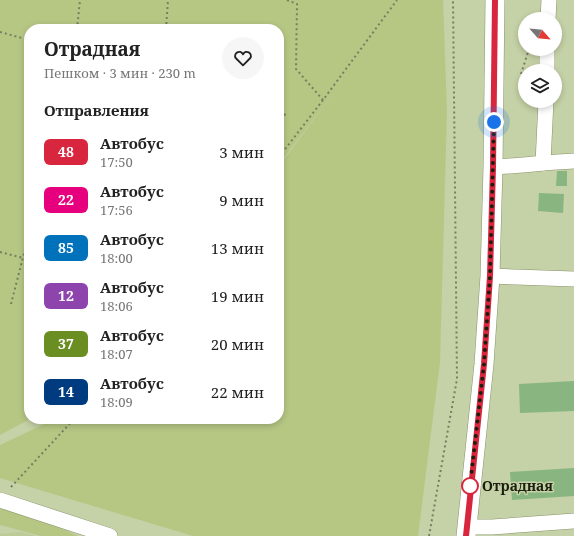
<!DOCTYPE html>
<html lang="ru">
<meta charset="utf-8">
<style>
:root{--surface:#fff;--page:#f6f6f6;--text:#222;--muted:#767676}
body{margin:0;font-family:"Noto Serif",serif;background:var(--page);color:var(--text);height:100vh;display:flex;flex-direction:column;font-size:15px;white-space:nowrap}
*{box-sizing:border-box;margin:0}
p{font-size:13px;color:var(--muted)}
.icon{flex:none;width:22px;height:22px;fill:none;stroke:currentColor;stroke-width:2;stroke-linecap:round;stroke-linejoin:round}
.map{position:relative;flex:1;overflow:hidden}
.sheet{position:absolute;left:24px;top:24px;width:260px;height:400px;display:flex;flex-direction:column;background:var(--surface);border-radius:16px;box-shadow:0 2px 6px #0003}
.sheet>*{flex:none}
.badge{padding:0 8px;border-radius:6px;font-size:14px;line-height:26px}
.needle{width:26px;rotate:117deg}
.controls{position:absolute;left:518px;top:12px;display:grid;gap:8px}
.controls a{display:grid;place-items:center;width:44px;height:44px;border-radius:50%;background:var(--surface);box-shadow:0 2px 6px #0003;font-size:20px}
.you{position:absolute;width:20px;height:20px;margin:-10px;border:3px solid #fff;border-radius:50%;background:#1a73e8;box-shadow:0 0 0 6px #1a73e833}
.map>.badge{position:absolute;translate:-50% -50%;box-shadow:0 0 0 2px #fff}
h2{padding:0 20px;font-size:15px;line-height:36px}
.round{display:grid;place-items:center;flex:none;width:42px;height:42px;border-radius:21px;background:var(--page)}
.summary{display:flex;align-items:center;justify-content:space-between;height:68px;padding:0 20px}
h1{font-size:19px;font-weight:700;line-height:30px}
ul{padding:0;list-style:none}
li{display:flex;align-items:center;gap:12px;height:48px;padding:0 20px}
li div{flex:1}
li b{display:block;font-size:15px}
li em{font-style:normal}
li .badge{min-width:44px;font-weight:700;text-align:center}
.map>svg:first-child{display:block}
.built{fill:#bdcb98}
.green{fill:#b6c784}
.building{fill:#89b680}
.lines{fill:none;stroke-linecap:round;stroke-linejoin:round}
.minor-casing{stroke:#889269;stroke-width:16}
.major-casing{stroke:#889269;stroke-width:20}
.path{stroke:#777f61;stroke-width:2;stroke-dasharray:2 3;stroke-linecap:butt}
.minor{stroke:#fff;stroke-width:15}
.major{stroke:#fff;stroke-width:19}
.line-casing{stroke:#fff;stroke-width:9}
.line{stroke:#d7263d;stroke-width:6}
.walk{stroke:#1b1f0f;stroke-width:4;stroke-dasharray:0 7.2}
.stop-dot{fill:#fff;stroke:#d7263d;stroke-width:2}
.labels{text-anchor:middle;stroke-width:3;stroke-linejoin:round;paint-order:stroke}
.stop-label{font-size:14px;font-weight:bold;fill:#1b1f0f;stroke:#c5d1a6;text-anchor:start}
</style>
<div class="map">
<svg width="574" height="536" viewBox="0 0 574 536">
<rect width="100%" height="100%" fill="#c5d1a6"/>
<!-- built -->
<path class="built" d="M21,532L36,536H0V534Z"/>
<!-- green -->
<g class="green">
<path d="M0,0H443L447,111L440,362L418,536H193L0,478V445L55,419H279V166L334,93L279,164V29H29V419H30L0,435Z"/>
<path d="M0,505L20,510L78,536H41L0,525Z"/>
</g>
<!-- building -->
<g class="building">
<path d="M557,171H567V186H556Z"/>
<path d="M539,193L564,194L563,213L538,211Z"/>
<path d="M574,381V411L520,413L519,384Z"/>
<path d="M574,468V496L512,500L510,472Z"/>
</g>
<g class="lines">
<!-- minor casing -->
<g class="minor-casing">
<g id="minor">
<path d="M548,19L549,0"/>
<path d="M547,71V49"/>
<path d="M543,163L546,101"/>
<path d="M493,167C520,166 547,162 574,161"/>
<path d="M490,276L574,279"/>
<path d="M0,500L110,536"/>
<path d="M467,527H492L574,521"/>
</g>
</g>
<!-- major casing -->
<g class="major-casing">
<path id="major" d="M466,536L484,364L490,276L493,167L495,0"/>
</g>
<!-- path -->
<g class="path">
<path d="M287,0L297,4L296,69L323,100"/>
<path d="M77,29L80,0"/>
<path d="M166,29L168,0"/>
<path d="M0,32L29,40"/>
<path d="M521,74L529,49"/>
<path d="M279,113L286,115"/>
<path d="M279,157L323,100L397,0"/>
<path d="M0,252L23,258"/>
<path d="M11,304L29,234"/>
<path d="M11,487L74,419"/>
<path d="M429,536L457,379L453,0"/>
</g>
<!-- minor -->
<use href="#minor" class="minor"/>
<!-- major -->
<use href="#major" class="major"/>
</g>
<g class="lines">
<!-- line casing -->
<g class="line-casing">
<path id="line" d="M466,536L484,364L490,276L493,167L495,0"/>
</g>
<!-- line -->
<use href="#line" class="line"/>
<!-- walk -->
<path class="walk" d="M470,486L484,364L490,276L494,122"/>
</g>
<!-- markers -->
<circle class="stop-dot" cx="470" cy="486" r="8"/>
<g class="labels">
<!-- stop labels -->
<g class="stop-label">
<text x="482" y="491">Отрадная</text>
</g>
</g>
</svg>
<div class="controls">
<a><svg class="needle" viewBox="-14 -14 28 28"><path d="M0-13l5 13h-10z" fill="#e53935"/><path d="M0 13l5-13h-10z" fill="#767676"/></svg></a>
<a><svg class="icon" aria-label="layers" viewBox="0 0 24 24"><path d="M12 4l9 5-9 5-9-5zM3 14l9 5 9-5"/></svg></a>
</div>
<div class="you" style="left:494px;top:122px"></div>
<section class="sheet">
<div class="summary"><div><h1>Отрадная</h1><p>Пешком · 3 мин · 230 m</p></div><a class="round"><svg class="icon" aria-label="heart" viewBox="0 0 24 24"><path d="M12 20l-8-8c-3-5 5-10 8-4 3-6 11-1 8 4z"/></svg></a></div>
<h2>Отправления</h2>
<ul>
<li><span class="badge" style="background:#d7263d;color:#fff">48</span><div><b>Автобус</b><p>17:50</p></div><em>3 мин</em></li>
<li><span class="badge" style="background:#e6007e;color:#fff">22</span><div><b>Автобус</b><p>17:56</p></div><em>9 мин</em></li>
<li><span class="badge" style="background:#0072bc;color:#fff">85</span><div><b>Автобус</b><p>18:00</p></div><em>13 мин</em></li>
<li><span class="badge" style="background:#8e44ad;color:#fff">12</span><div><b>Автобус</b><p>18:06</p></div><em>19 мин</em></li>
<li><span class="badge" style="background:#6b8e23;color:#fff">37</span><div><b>Автобус</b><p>18:07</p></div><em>20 мин</em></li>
<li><span class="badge" style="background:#003b80;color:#fff">14</span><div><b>Автобус</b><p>18:09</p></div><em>22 мин</em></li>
</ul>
</section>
</div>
